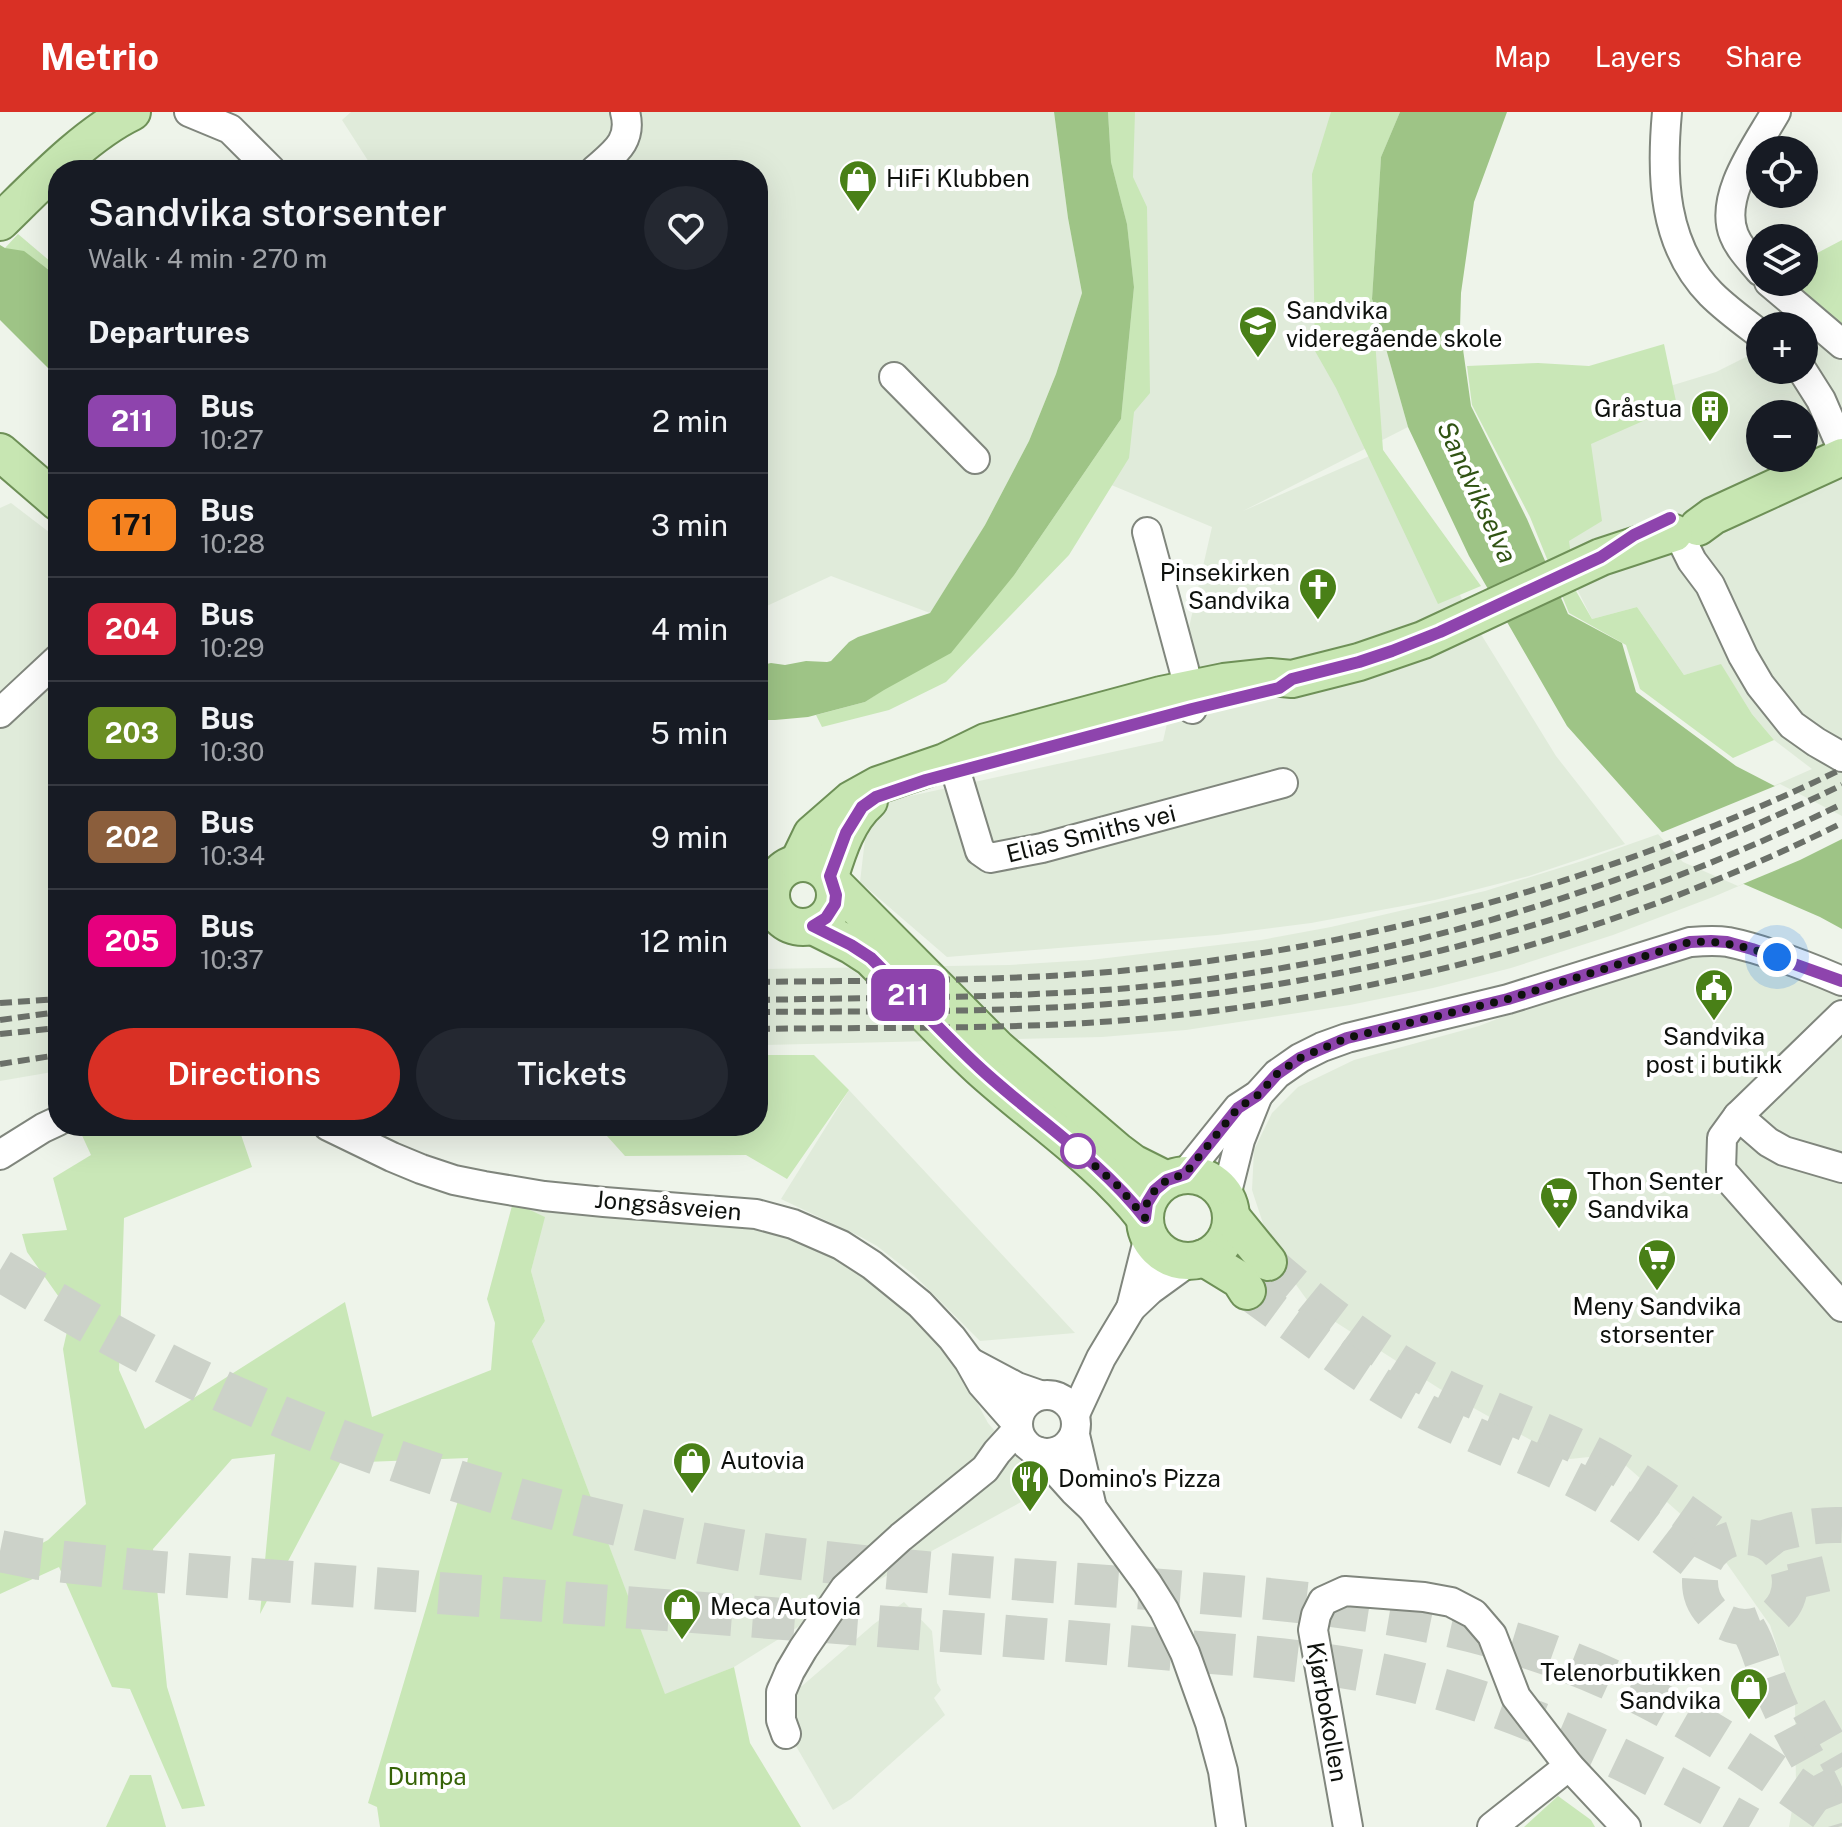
<!DOCTYPE html>
<meta charset="utf-8">
<style>
:root{--surface:#171b24;--page:#242831;--text:#f1f3f6;--muted:#9ea1a6;--line:#363941;--accent:#d93025}
body{margin:0;font-family:"Public Sans",sans-serif;background:var(--page);color:var(--text);height:100vh;display:flex;flex-direction:column;font-size:30px;white-space:nowrap}
*{box-sizing:border-box;margin:0}
p{font-size:26px;color:var(--muted)}
.icon{flex:none;width:44px;height:44px;fill:none;stroke:currentColor;stroke-width:2;stroke-linecap:round;stroke-linejoin:round}
.map{position:relative;flex:1;overflow:hidden}
.details{position:absolute;left:48px;top:48px;width:720px;height:976px;display:flex;flex-direction:column;background:var(--surface);border-radius:32px;box-shadow:0 8px 32px #0002}
.details>*{flex:none}
.badge{padding:0 16px;border-radius:12px;font-size:28px;line-height:52px}
.controls{position:absolute;left:1746px;top:24px;display:grid;gap:16px}
.controls a{display:grid;place-items:center;width:72px;height:72px;border-radius:50%;background:var(--surface);box-shadow:0 8px 32px #0002;font-size:40px}
.you{position:absolute;width:40px;height:40px;margin:-20px;border:6px solid #fff;border-radius:50%;background:#1a73e8;box-shadow:0 0 0 12px #1a73e833}
.map>.badge{position:absolute;translate:-50% -50%;box-shadow:0 0 0 4px #fff}
h2{padding:0 40px;font-size:30px;line-height:72px}
.round{display:grid;place-items:center;flex:none;width:84px;height:84px;border-radius:42px;background:var(--page)}
.summary{display:flex;align-items:center;justify-content:space-between;height:136px;padding:0 40px}
h1{font-size:38px;font-weight:600;line-height:60px}
.cta{display:flex;gap:16px;margin-top:auto;padding:16px 40px}
.cta a{flex:1;height:92px;border-radius:48px;background:var(--accent);color:#fff;font-size:32px;font-weight:600;line-height:92px;text-align:center}
.cta a+a{background:var(--page);color:var(--text)}
ul{padding:0;list-style:none}
li{display:flex;align-items:center;gap:24px;height:104px;padding:0 40px;border-top:2px solid var(--line)}
li div{flex:1}
li b{display:block;font-size:30px}
li em{font-style:normal}
li .badge{min-width:88px;font-weight:700;text-align:center}
header{display:flex;align-items:center;gap:48px;box-sizing:border-box;height:112px;padding:0 40px;background:var(--accent);color:#fff}
header strong{font-size:38px}
nav{display:flex;gap:44px;margin-inline-start:auto;font-size:28px}
.map>svg:first-child{display:block}
.built{fill:#e0ebda;fill-rule:evenodd}
.green{fill:#c9e7b7}
.water{fill:#9ec486}
.pier{fill:#eef4ea}
.lines{fill:none;stroke-linecap:round;stroke-linejoin:round}
.major-tunnel{stroke:#ccd2c9;stroke-width:36;stroke-dasharray:36 18;stroke-linecap:butt}
.highway-tunnel{stroke:#ccd2c9;stroke-width:42;stroke-dasharray:42 21;stroke-linecap:butt}
.minor-casing{stroke:#80867d;stroke-width:32}
.major-casing{stroke:#6e9057;stroke-width:40}
.minor{stroke:#fff;stroke-width:28}
.major{stroke:#c7e6b2;stroke-width:36}
.rail{stroke:#6b7069;stroke-width:6;stroke-dasharray:12 6;stroke-linecap:butt}
.line-casing{stroke:#fff;stroke-width:18}
.line{stroke:#8e44ad;stroke-width:12}
.walk{stroke:#0e110d;stroke-width:8;stroke-dasharray:0 14.4}
.stop-dot{fill:#fff;stroke:#8e44ad;stroke-width:4}
.labels{text-anchor:middle;stroke-width:8;stroke-linejoin:round;paint-order:stroke}
.poi-label{font-size:24px;fill:#0e110d;stroke:#fff;text-anchor:start}
.street-label{font-size:24px;fill:#0e110d;stroke:#fff}
.park-label{font-size:24px;fill:#366307;stroke:#fff}
.water-label{font-size:26px;font-style:italic;fill:#305313;stroke:#fff}
</style>
<header>
<strong>Metrio</strong>
<nav><a>Map</a><a>Layers</a><a>Share</a></nav>
</header>
<div class="map">
<svg width="1842" height="1715" viewBox="0 0 1842 1715">
<rect width="100%" height="100%" fill="#eef4ea"/>
<!-- built -->
<g class="built">
<path d="M351,0H1054L1068,106L1082,181L1056,262L1029,329L985,413L930,501L831,464L758,498V58H374L342,8Z"/>
<path d="M1108,0H1400L1381,45L1372,187L1408,315L1243,399L1383,338L1479,519L1556,644L1625,732L1529,764L1435,788L1311,811L1217,823L947,845L860,770L869,693L1163,629L1212,415L1085,362L1121,307Z"/>
<path d="M1842,196V727L1800,748L1713,785L1613,823L1511,856L1433,876L1350,893L1186,918L1102,925L765,933L763,940H758V857L1009,853L1090,848L1261,828L1331,815L1485,779L1582,749L1684,713L1812,657L1774,628L1752,602L1721,553L1684,563L1637,495L1592,507L1579,481L1493,328L1716,260L1760,238V258H1804V215ZM1760,302H1804V346H1760Z"/>
<path d="M11,391L58,427V959L0,969V396Z"/>
<path d="M1712,838L1842,879V1715H1789L1796,1675L1795,1590L1770,1513L1711,1429L1606,1336L1589,1345L1570,1347L1543,1335L1440,1277L1312,1195L1272,1139L1252,1078L1254,1038L1272,1001L1298,975L1354,948L1479,914L1592,870Z"/>
<path d="M849,978L1075,1221L980,1229L914,1163L877,1134L861,1125L781,1087Z"/>
<path d="M513,1090L745,1113L800,1130L830,1144L870,1170L929,1220L973,1283L988,1311L1045,1377L833,1493L734,1555L665,1583L532,1229L545,1209L531,1159L544,1105Z"/>
<path d="M904,1490L932,1519L937,1571L941,1578L934,1586L945,1603L851,1687L833,1698L781,1608L791,1573L802,1574L874,1512Z"/>
</g>
<!-- green -->
<g class="green">
<path d="M1108,0H1135L1133,65L1147,95L1150,281L1134,300L1129,346L1069,443L946,570L889,598L822,615L816,603L865,590L883,578L1015,462L1121,307L1134,175L1127,112L1111,50Z"/>
<path d="M1331,0H1400L1381,45L1372,187L1383,338L1481,474L1438,492L1336,276L1315,239L1312,62Z"/>
<path d="M18,122L58,156V165L50,158L5,136Z"/>
<path d="M1842,128V218L1790,170H1804V148Z"/>
<path d="M1664,232L1677,294L1591,332L1602,409L1569,429L1576,479L1592,507L1637,495L1684,563L1721,552L1752,602L1774,628L1733,646L1640,577L1626,533L1569,501L1530,405L1472,293L1467,254L1538,251L1589,254Z"/>
<path d="M758,943H814L849,978L787,1067L746,1043L625,1044L598,1014H758Z"/>
<path d="M96,1014H238L252,1055L124,1106L119,1258L145,1317L345,1190L372,1305L491,1258L495,1211L487,1187L513,1090L545,1105L531,1159L545,1209L532,1229L665,1582L734,1555L750,1631L801,1715H380L377,1695L368,1691L463,1372L468,1346L340,1351L260,1502L275,1342L232,1347L153,1437L167,1575L205,1694L182,1697L130,1577L112,1575L59,1455L0,1482V1454L48,1428L86,1392L63,1237L71,1202L27,1140L22,1122L67,1118L53,1066L91,1043L80,1019Z"/>
<path d="M130,1663H151L166,1715H106Z"/>
<path d="M1558,1684L1591,1708L1595,1715H1524Z"/>
</g>
<!-- water -->
<g class="water">
<path d="M1054,0H1108L1111,50L1127,112L1134,175L1121,307L1015,462L951,541L884,578L865,590L808,605L775,608H758V554L771,551L785,553L806,549L827,550L831,549L849,530L858,525L930,501L985,413L1029,329L1056,262L1082,181L1068,106Z"/>
<path d="M1400,0H1507L1474,90L1461,181L1460,216L1471,294L1527,407L1568,502L1622,531L1636,580L1736,654L1842,709V817L1820,805L1686,747L1567,614L1469,444L1408,315L1372,187L1381,45Z"/>
<path d="M0,133L5,136L24,139L58,165V266L0,208Z"/>
</g>
<!-- pier -->
<path class="pier" d="M1780,672L1842,704V727L1800,748L1738,774L1683,750L1658,722Z"/>
<g class="lines">
<!-- major-tunnel -->
<g class="major-tunnel">
<path d="M1268,1150C1309,1186 1353,1221 1399,1250C1456,1286 1521,1307 1581,1336C1633,1361 1678,1396 1725,1429"/>
<path d="M1247,1179C1303,1219 1357,1263 1417,1295C1476,1327 1541,1348 1599,1381C1636,1403 1668,1429 1702,1456"/>
<circle cx="1745" cy="1470" r="45"/>
<path d="M1761,1427C1788,1418 1813,1412 1842,1413"/>
<path d="M1791,1470L1842,1458"/>
<path d="M1748,1516C1760,1536 1764,1558 1773,1579C1791,1626 1824,1666 1838,1715"/>
<path d="M1809,1597L1842,1655"/>
</g>
<!-- highway-tunnel -->
<g class="highway-tunnel">
<path d="M0,1158C73,1202 147,1245 224,1280C334,1330 449,1370 566,1400C636,1418 706,1434 777,1444C900,1460 1025,1468 1149,1477C1279,1487 1410,1496 1535,1538C1648,1575 1746,1640 1842,1710"/>
<path d="M0,1439L39,1447L147,1459C412,1479 678,1499 943,1519C1020,1525 1096,1531 1173,1538C1249,1544 1327,1549 1402,1567C1525,1596 1639,1653 1749,1715"/>
</g>
<!-- minor casing -->
<g class="minor-casing">
<g id="minor">
<path d="M189,0L230,17L271,58"/>
<path d="M1667,0C1661,65 1663,133 1711,182C1726,197 1744,210 1760,222"/>
<path d="M595,58C614,41 633,29 625,0"/>
<path d="M1760,159C1751,148 1739,136 1734,123C1718,84 1758,32 1776,0"/>
<path d="M1769,170L1842,232"/>
<path d="M1802,258L1821,288L1838,327"/>
<path d="M894,265L975,347"/>
<path d="M1147,420L1184,557L1192,597"/>
<path d="M1680,425L1692,449L1710,473L1743,544L1760,573L1792,613L1816,630L1842,645"/>
<path d="M0,601L58,547"/>
<path d="M956,660L980,739L990,746L1042,736L1283,671"/>
<path d="M1842,903L1738,1004L1722,1026L1721,1058L1842,1195"/>
<path d="M1738,1004L1768,1030L1784,1039L1842,1056"/>
<path d="M328,1014L392,1045L421,1057L454,1068L484,1074L544,1084L604,1090L756,1102L793,1112L841,1133L872,1153L920,1192L952,1226L969,1249L982,1272L1018,1313"/>
<path d="M0,1043L43,1016L58,1009"/>
<path d="M1185,1062L1238,996L1258,983L1277,962L1300,946L1322,935L1347,926L1508,887L1690,830C1703,829 1715,828 1728,830C1763,837 1809,855 1842,869"/>
<path d="M1226,1084L1240,1028L1258,983"/>
<path d="M1131,1196L1149,1124"/>
<path d="M972,1251L1017,1275L1040,1283"/>
<circle cx="1047" cy="1312" r="29"/>
<path d="M1075,1302L1101,1246L1131,1196L1150,1178L1190,1149"/>
<path d="M1075,1323L1092,1396"/>
<path d="M1039,1340L1074,1379L1092,1396L1147,1471L1164,1498L1185,1541L1210,1611L1223,1659L1231,1715"/>
<path d="M786,1622L781,1608V1580L790,1559L803,1537L845,1476L901,1425L985,1357L997,1340L1018,1317"/>
<path d="M1348,1715L1313,1518L1316,1503L1323,1489L1345,1479L1424,1485L1451,1490L1474,1502L1492,1523L1516,1585L1569,1654L1626,1715"/>
<path d="M1492,1715L1569,1654"/>
</g>
</g>
<!-- major casing -->
<g class="major-casing">
<g id="major">
<path d="M0,110C37,74 86,22 132,0"/>
<path d="M0,340L58,390"/>
<path d="M1698,415L1713,404L1842,345"/>
<circle cx="803" cy="783" r="32"/>
<path d="M798,751L812,722L851,688L878,673L945,650L986,630L1161,583L1224,570L1270,565L1292,567L1359,550L1423,528L1601,445L1674,421"/>
<path d="M830,764C838,738 848,707 869,689"/>
<path d="M834,772L998,937L1117,1039L1133,1051L1167,1068"/>
<path d="M813,814L851,833L871,846C907,882 942,921 980,956C1035,1006 1099,1047 1145,1106"/>
<circle cx="1188" cy="1106" r="43"/>
<path d="M1232,1106L1268,1150"/>
<path d="M1204,1146L1240,1168L1247,1179"/>
</g>
</g>
<!-- minor -->
<use href="#minor" class="minor"/>
<!-- major -->
<use href="#major" class="major"/>
<!-- rail -->
<g class="rail">
<path d="M758,870C889,868 1020,870 1150,856C1390,831 1625,762 1842,657"/>
<path d="M758,888C889,885 1020,887 1150,874C1391,850 1625,778 1842,673"/>
<path d="M0,891L58,887"/>
<path d="M758,900C879,899 1001,901 1122,891C1371,871 1618,802 1842,692"/>
<path d="M0,908L58,900"/>
<path d="M758,917C881,915 1005,918 1128,908C1376,887 1619,822 1842,711"/>
<path d="M0,922L58,916"/>
<path d="M0,952L58,943"/>
</g>
</g>
<g class="lines">
<!-- line casing -->
<g class="line-casing">
<path id="line" d="M1670,406L1634,423L1601,445L1440,520L1392,539L1359,550L1292,567L1279,576L1192,597L926,668L876,685L862,695L846,721L830,764L836,783L835,792L826,806L813,814L851,833L871,846C907,882 942,921 980,956C1034,1006 1099,1047 1145,1106L1147,1091L1155,1078L1167,1068L1185,1062L1238,996L1258,983L1277,962L1300,946L1347,926L1508,887L1690,830L1711,829L1727,830L1752,837L1842,869"/>
</g>
<!-- line -->
<use href="#line" class="line"/>
<!-- walk -->
<path class="walk" d="M1078,1039L1076,1037L1118,1074L1145,1106L1147,1091L1155,1078L1167,1068L1185,1062L1238,996L1258,983L1277,962L1300,946L1347,926L1508,887L1690,830C1723,828 1746,835 1777,845"/>
</g>
<!-- icons -->
<defs>
<g id="shop-pin" transform="scale(2)"><path d="M0 17L-7.5 6A9.5 9.5 0 1 1 7.5 6Z" fill="#498017" stroke="#fff"/><path d="M-5-2.5h2.3a2.7 3.5 0 0 1 5.4 0H5L5.5 6h-11ZM-1.5-2.5h3a1.5 2.3 0 0 0-3 0Z" fill="#fff"/></g>
<g id="school-pin" transform="scale(2)"><path d="M0 17L-7.5 6A9.5 9.5 0 1 1 7.5 6Z" fill="#498017" stroke="#fff"/><path d="M0-5L7-2L0 1L-7-2ZM-4 1L0 2.5L4 1V4Q0 6-4 4Z" fill="#fff"/></g>
<g id="building-pin" transform="scale(2)"><path d="M0 17L-7.5 6A9.5 9.5 0 1 1 7.5 6Z" fill="#498017" stroke="#fff"/><path d="M-4-6H4V6H1V3H-1V6H-4ZM-2.5-4.3h1.7v1.8h-1.7ZM.8-4.3h1.7v1.8H.8ZM-2.5-1h1.7V.8h-1.7ZM.8-1h1.7V.8H.8Z" fill="#fff"/></g>
<g id="church-pin" transform="scale(2)"><path d="M0 17L-7.5 6A9.5 9.5 0 1 1 7.5 6Z" fill="#498017" stroke="#fff"/><path d="M-1.2-6h2.4v3.5h3.3v2.4h-3.3V6h-2.4V-.1h-3.3v-2.4h3.3Z" fill="#fff"/></g>
<g id="civic-pin" transform="scale(2)"><path d="M0 17L-7.5 6A9.5 9.5 0 1 1 7.5 6Z" fill="#498017" stroke="#fff"/><path d="M-.6-6.5H3V-4.5H.6V-3L4-1V1h2V6H-6V1h2V-1L-.6-3ZM-1.2 2.5V6h2.4V2.5Z" fill="#fff"/></g>
<g id="supermarket-pin" transform="scale(2)"><path d="M0 17L-7.5 6A9.5 9.5 0 1 1 7.5 6Z" fill="#498017" stroke="#fff"/><path d="M-6-5.5h2.5l.6 2H6L4.5 2H-2.5L-4.4-4H-6ZM-1.5 3.2a1.3 1.3 0 1 0 .1 0ZM3 3.2a1.3 1.3 0 1 0 .1 0Z" fill="#fff"/></g>
<g id="restaurant-pin" transform="scale(2)"><path d="M0 17L-7.5 6A9.5 9.5 0 1 1 7.5 6Z" fill="#498017" stroke="#fff"/><path d="M-5-6h1v4h1v-4h1v4h1v-4h1v5L-1.5 .5V6h-2V.5L-5-1ZM5-6V6H3V1.5H1.5Q1.5-4 5-6Z" fill="#fff"/></g>
</defs>
<g fill-rule="evenodd">
<use href="#shop-pin" x="858" y="67"/>
<use href="#school-pin" x="1258" y="213"/>
<use href="#building-pin" x="1710" y="297"/>
<use href="#church-pin" x="1318" y="475"/>
<use href="#civic-pin" x="1714" y="876"/>
<use href="#supermarket-pin" x="1559" y="1084"/>
<use href="#supermarket-pin" x="1657" y="1146"/>
<use href="#shop-pin" x="692" y="1349"/>
<use href="#restaurant-pin" x="1030" y="1367"/>
<use href="#shop-pin" x="682" y="1495"/>
<use href="#shop-pin" x="1749" y="1575"/>
</g>
<!-- markers -->
<circle class="stop-dot" cx="1078" cy="1039" r="16"/>
<g class="labels">
<!-- poi labels -->
<g class="poi-label">
<text x="886" y="75">HiFi Klubben</text>
<text x="1286" y="207">Sandvika<tspan x="1286" dy="28">videregående skole</tspan></text>
<text x="1682" y="305" text-anchor="end">Gråstua</text>
<text x="1290" y="469" text-anchor="end">Pinsekirken<tspan x="1290" dy="28">Sandvika</tspan></text>
<text x="1714" y="933" text-anchor="middle">Sandvika<tspan x="1714" dy="28">post i butikk</tspan></text>
<text x="1587" y="1078">Thon Senter<tspan x="1587" dy="28">Sandvika</tspan></text>
<text x="1657" y="1203" text-anchor="middle">Meny Sandvika<tspan x="1657" dy="28">storsenter</tspan></text>
<text x="720" y="1357">Autovia</text>
<text x="1058" y="1375">Domino's Pizza</text>
<text x="710" y="1503">Meca Autovia</text>
<text x="1721" y="1569" text-anchor="end">Telenorbutikken<tspan x="1721" dy="28">Sandvika</tspan></text>
</g>
<!-- street labels -->
<g class="street-label">
<text transform="translate(1091 722) rotate(-14)" y="8">Elias Smiths vei</text>
<text transform="translate(668 1094) rotate(5)" y="8">Jongsåsveien</text>
<text transform="translate(1327 1600) rotate(80)" y="8">Kjørbokollen</text>
</g>
<!-- park labels -->
<g class="park-label">
<text x="427" y="1673">Dumpa</text>
</g>
<!-- water labels -->
<g class="water-label">
<text transform="translate(1477 380) rotate(65)" y="9">Sandvikselva</text>
</g>
</g>
</svg>
<div class="controls">
<a><svg class="icon" aria-label="locate" viewBox="0 0 24 24"><circle cx="12" cy="12" r="6"/><path d="M12 2v4M12 18v4M2 12h4M18 12h4"/></svg></a>
<a><svg class="icon" aria-label="layers" viewBox="0 0 24 24"><path d="M12 4l9 5-9 5-9-5zM3 14l9 5 9-5"/></svg></a>
<a>+</a>
<a>−</a>
</div>
<div class="you" style="left:1777px;top:845px"></div>
<b class="badge" style="left:908px;top:883px;background:#8e44ad;color:#fff">211</b>
<section class="details">
<div class="summary"><div><h1>Sandvika storsenter</h1><p>Walk · 4 min · 270 m</p></div><a class="round"><svg class="icon" aria-label="heart" viewBox="0 0 24 24"><path d="M12 20l-8-8c-3-5 5-10 8-4 3-6 11-1 8 4z"/></svg></a></div>
<h2>Departures</h2>
<ul>
<li><span class="badge" style="background:#8e44ad;color:#fff">211</span><div><b>Bus</b><p>10:27</p></div><em>2 min</em></li>
<li><span class="badge" style="background:#f58220;color:#111">171</span><div><b>Bus</b><p>10:28</p></div><em>3 min</em></li>
<li><span class="badge" style="background:#d7263d;color:#fff">204</span><div><b>Bus</b><p>10:29</p></div><em>4 min</em></li>
<li><span class="badge" style="background:#6b8e23;color:#fff">203</span><div><b>Bus</b><p>10:30</p></div><em>5 min</em></li>
<li><span class="badge" style="background:#8b5e3c;color:#fff">202</span><div><b>Bus</b><p>10:34</p></div><em>9 min</em></li>
<li><span class="badge" style="background:#e6007e;color:#fff">205</span><div><b>Bus</b><p>10:37</p></div><em>12 min</em></li>
</ul>
<div class="cta"><a>Directions</a><a>Tickets</a></div>
</section>
</div>
